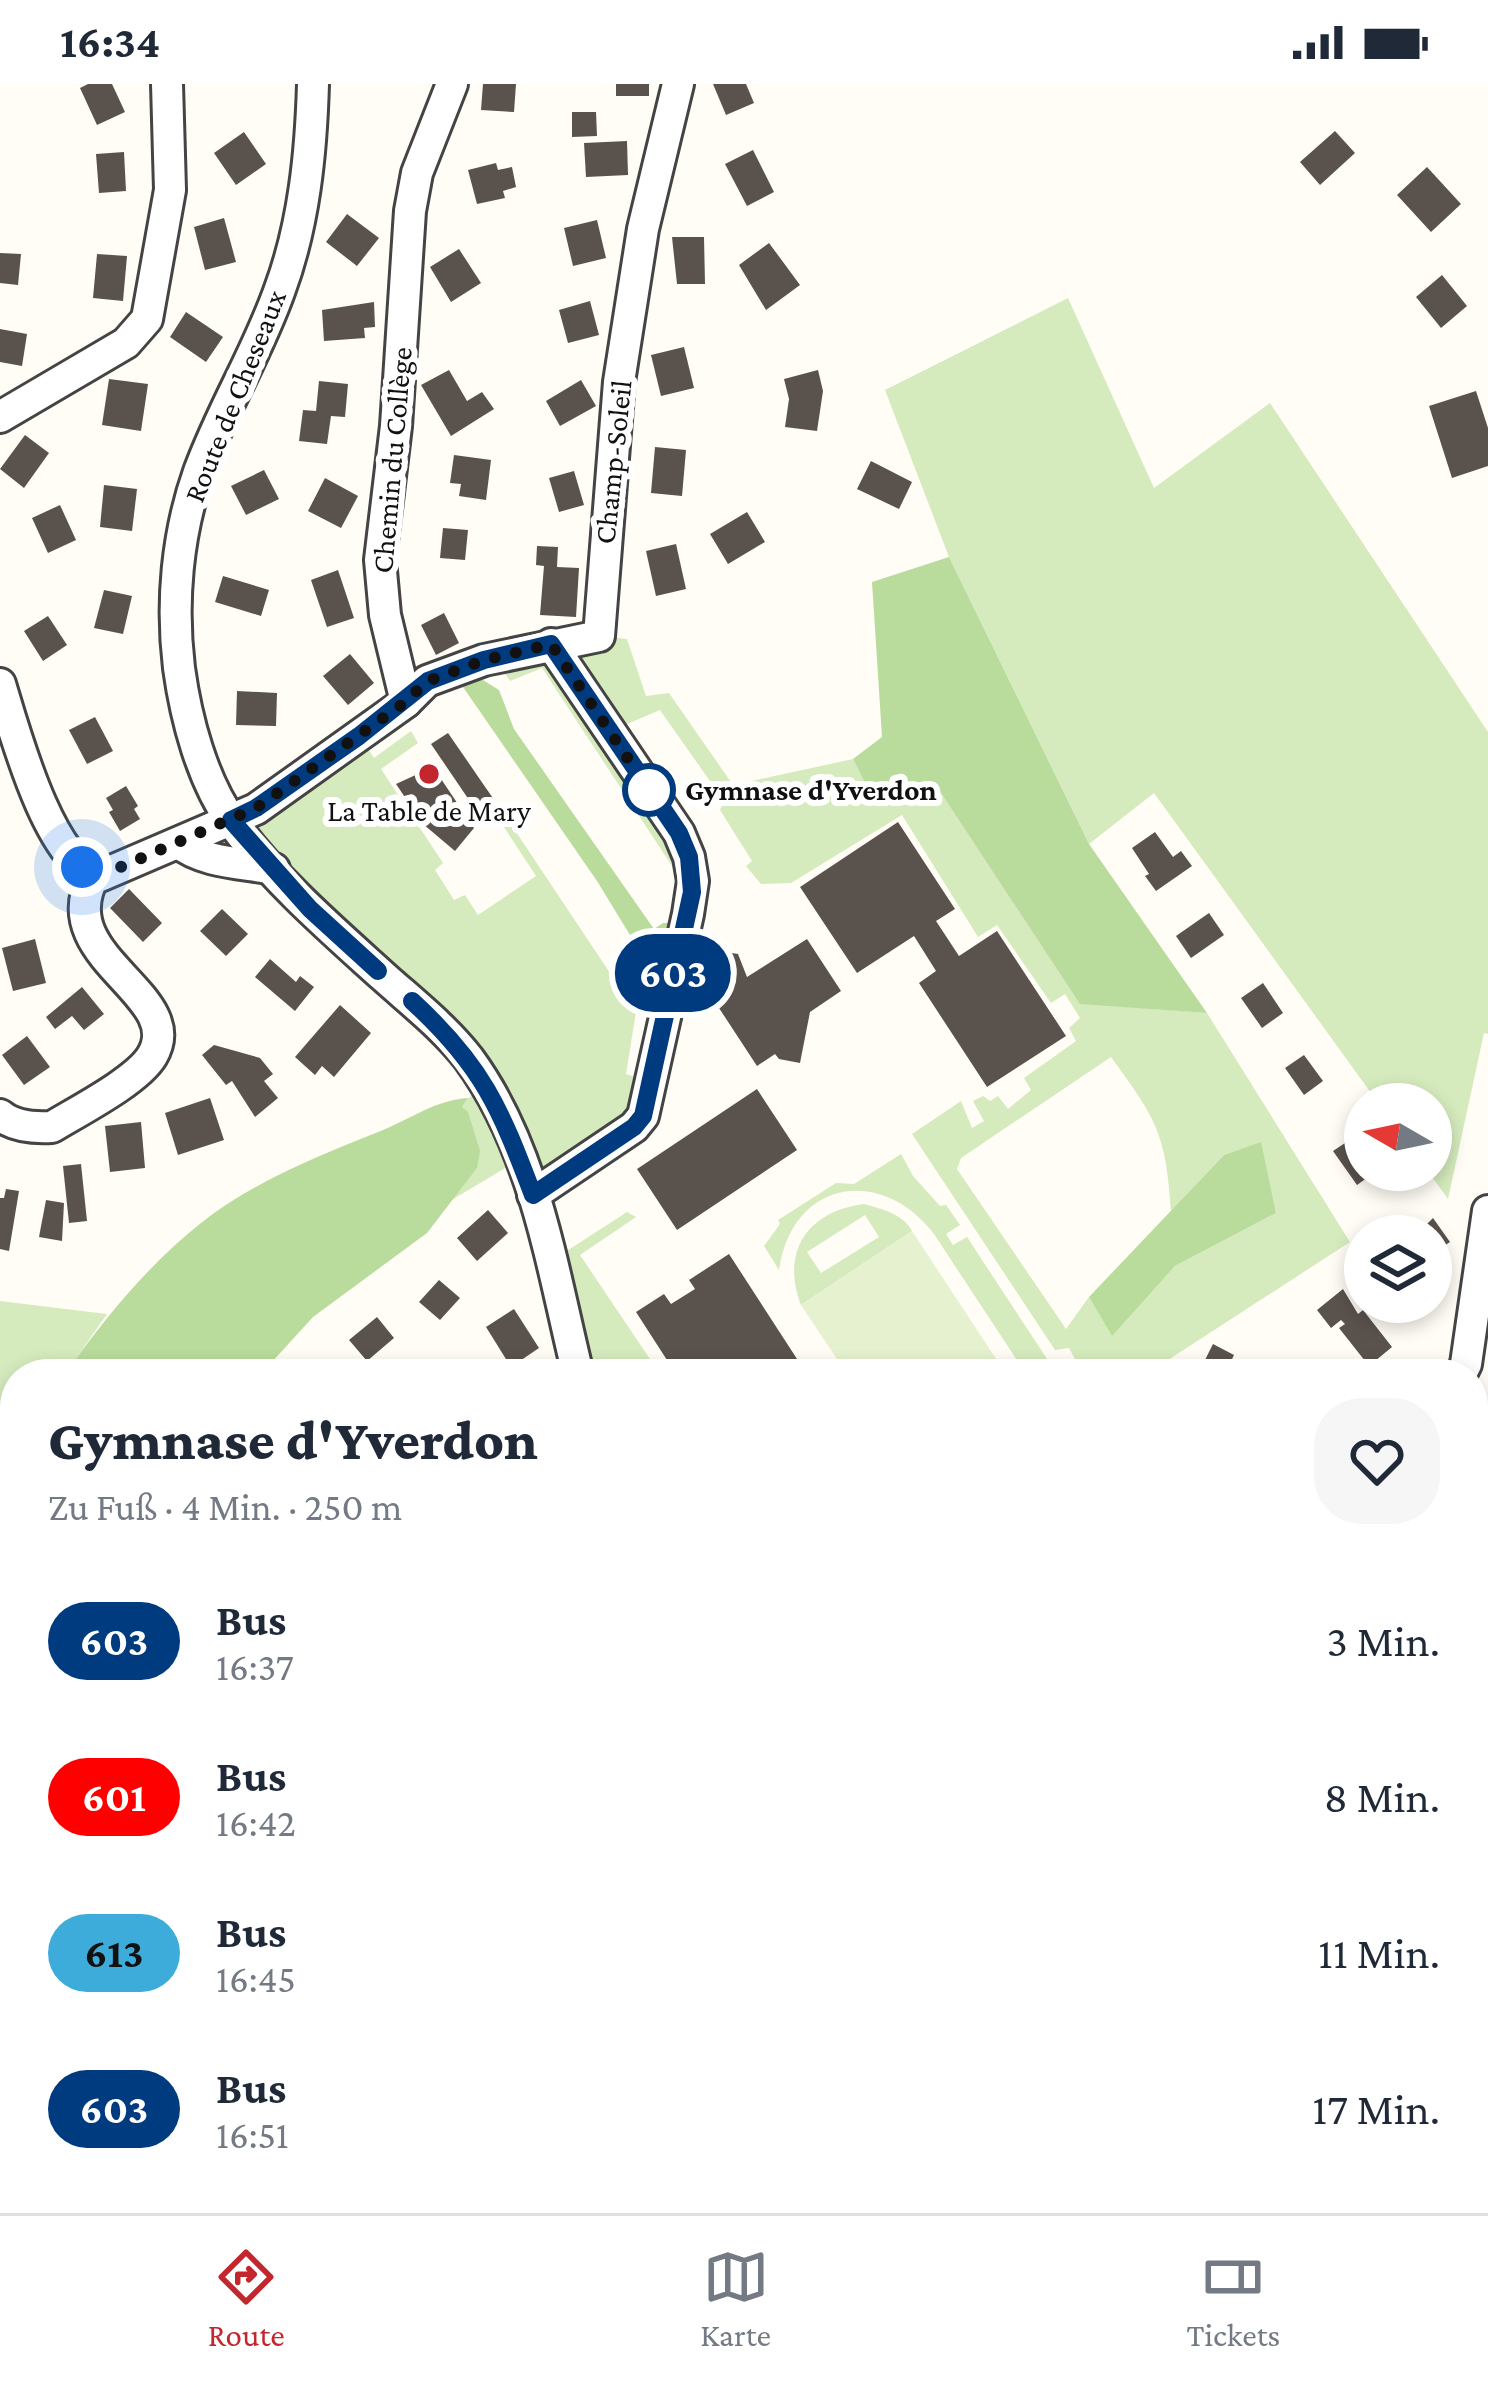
<!DOCTYPE html>
<html lang="de">
<meta charset="utf-8">
<style>
:root{--surface:#fff;--page:#f6f6f7;--text:#1f2937;--muted:#747a83;--line:#e0e1e3;--accent:#c4262e}
body{margin:0;font-family:"Crimson Pro",serif;background:var(--page);color:var(--text);height:100vh;display:flex;flex-direction:column;font-size:45px;white-space:nowrap}
*{box-sizing:border-box;margin:0}
p{font-size:39px;color:var(--muted)}
.icon{flex:none;width:66px;height:66px;fill:none;stroke:currentColor;stroke-width:2;stroke-linecap:round;stroke-linejoin:round}
.map{position:relative;flex:1;overflow:hidden}
.panel{position:absolute;left:0px;top:1275px;width:1488px;height:855px;display:flex;flex-direction:column;background:var(--surface);border-radius:48px 48px 0 0;box-shadow:0 6px 18px #0003}
.panel>*{flex:none}
.badge{padding:0 24px;border-radius:39px;font-size:42px;line-height:78px}
.needle{width:78px;rotate:279deg}
.controls{position:absolute;left:1344px;top:999px;display:grid;gap:24px}
.controls a{display:grid;place-items:center;width:108px;height:108px;border-radius:50%;background:var(--surface);box-shadow:0 6px 18px #0003;font-size:60px}
.you{position:absolute;width:60px;height:60px;margin:-30px;border:9px solid #fff;border-radius:50%;background:#1a73e8;box-shadow:0 0 0 18px #1a73e833}
.map>.badge{position:absolute;translate:-50% -50%;box-shadow:0 0 0 6px #fff}
.round{display:grid;place-items:center;flex:none;width:126px;height:126px;border-radius:48px;background:var(--page)}
.head{display:flex;align-items:center;justify-content:space-between;height:204px;padding:0 48px}
h1{font-size:57px;font-weight:800;line-height:90px}
ul{padding:0;list-style:none}
li{display:flex;align-items:center;gap:36px;height:156px;padding:0 48px}
li div{flex:1}
li b{display:block;font-size:45px}
li em{font-style:normal}
li .badge{min-width:132px;font-weight:700;text-align:center}
.status{display:flex;justify-content:space-between;align-items:center;height:84px;padding:0 60px;background:var(--surface);direction:ltr}
.status svg{height:33px;fill:currentColor}
.tab-bar{display:flex;justify-content:space-around;align-items:center;height:168px;border-top:3px solid var(--line);background:var(--surface);font-size:33px;color:var(--muted)}
.tab-bar a{display:grid;justify-items:center;gap:6px}
.tab-bar .active{color:var(--accent)}
.map>svg:first-child{display:block}
.green{fill:#d5ebbd;fill-rule:evenodd}
.forest{fill:#b9dc9c}
.pitch{fill:#e6f2cf}
.building{fill:#5a524d}
.lines{fill:none;stroke-linecap:round;stroke-linejoin:round}
.minor-casing{stroke:#444;stroke-width:36}
.minor{stroke:#fff;stroke-width:30}
.rail{stroke:#c4262e;stroke-width:6}
.line-casing{stroke:#fff;stroke-width:27}
.line{stroke:#003b80;stroke-width:18}
.walk{stroke:#111;stroke-width:12;stroke-dasharray:0 21.6}
.poi-dot{fill:#c4262e;stroke:#fff;stroke-width:4.5}
.stop-dot{fill:#fff;stroke:#003b80;stroke-width:6}
.labels{text-anchor:middle;stroke-width:12;stroke-linejoin:round;paint-order:stroke}
.street-label{font-size:30px;fill:#111;stroke:#fff}
.stop-label{font-size:30px;font-weight:bold;fill:#111;stroke:#fff;text-anchor:start}
.poi-label{font-size:30px;fill:#111;stroke:#fff}
</style>
<div class="status"><b>16:34</b><svg viewBox="0 0 49 12"><path d="M0 12V9h3v3zM5 12V6h3v6zM10 12V3h3v9zM15 12V0h3v12zM26 1h20v11H26zM47 4h2v5h-2z"/></svg></div>
<div class="map">
<svg width="1488" height="2129" viewBox="0 0 1488 2129">
<rect width="100%" height="100%" fill="#fffdf5"/>
<!-- green -->
<g class="green">
<path d="M1068,214L1154,404L1270,319L1488,648V950L1484,949L1448,1115L1427,1086H1431V1020H1379L1154,709L1089,760L949,473L885,306Z"/>
<path d="M599,552L627,555L646,612L669,609L733,701L853,675L864,697L941,709L1080,919L1207,929L1350,1158L1165,1278L1156,1290H1112L1104,1279L1082,1288L1069,1264L1055,1266L912,1050L961,1017L972,1044L984,1037L973,1017L983,1012L990,1017L998,1012L1008,1025L1031,1006L1024,994L1076,957L1069,944L1080,934L1065,910L1051,919L997,841L978,853L902,731L791,799L761,800L746,782L752,777L720,726L724,717L660,626L627,640L613,655L679,749L678,809L675,807L674,785L542,584L510,597L495,575ZM1111,973C1156,1035 1166,1049 1171,1127L1224,1071L1260,1059L1276,1129L1175,1182L1112,1251L1089,1213L1066,1245L957,1085L961,1074Z"/>
<path d="M411,647L418,659L381,685L443,779L435,786L454,816L465,811L478,831L536,792L502,740L508,736L636,928L626,990L650,998L643,1032L548,1099L519,1076L450,1117L477,1084L462,1023L468,1014L486,1004L231,736L359,652L374,674Z"/>
<path d="M901,1070L913,1092L940,1122L946,1121L960,1141L946,1150L953,1161L967,1153L1053,1284L1045,1290H1026L934,1150C881,1081 792,1096 779,1186L764,1162L780,1140L778,1136L836,1099L854,1100Z"/>
<path d="M864,1120C882,1125 903,1130 912,1147L801,1221C780,1166 809,1127 864,1120ZM865,1131L879,1153L821,1189L807,1168Z"/>
<path d="M627,1128L636,1133L580,1171L660,1290H578L556,1174Z"/>
<path d="M0,1217L107,1230L65,1290H15V1363L9,1371L0,1363Z"/>
</g>
<!-- forest -->
<g class="forest">
<path d="M949,473L1089,760L1207,929L1080,920L941,709L864,697L853,675L882,653L872,498Z"/>
<path d="M478,593L499,606L514,645L654,845L663,839H671V899L650,904L639,894L642,888L634,876L641,869L597,797L463,603Z"/>
<path d="M468,1014L462,1023L468,1028L480,1067L477,1084L427,1149L313,1233L261,1290H65C104,1235 148,1181 201,1139C254,1097 321,1071 383,1046C412,1034 436,1016 468,1014Z"/>
<path d="M1261,1058L1276,1129L1175,1182L1112,1252L1089,1213L1224,1071Z"/>
<path d="M0,1363L9,1371L15,1363V1505L0,1513Z"/>
<path d="M0,1641L15,1663V1988L0,1966Z"/>
<path d="M0,2038L15,2062V2115H48L57,2129H0Z"/>
<path d="M89,2115H246L259,2129H97Z"/>
</g>
<!-- pitch -->
<path class="pitch" d="M912,1147L1006,1290H847L801,1221Z"/>
<!-- building -->
<g class="building">
<path d="M88,0H112L125,28L97,41L80,4Z"/>
<path d="M483,0H516L514,28L481,26Z"/>
<rect x="616" y="0" width="33" height="12"/>
<path d="M713,0H746L754,19L726,31Z"/>
<path d="M572,28H596L597,52L572,53Z"/>
<path d="M1335,47L1355,69L1320,101L1300,78Z"/>
<path d="M244,48L266,80L236,101L214,69Z"/>
<path d="M627,57L628,91L586,93L584,59Z"/>
<path d="M753,66L774,108L747,122L725,80Z"/>
<path d="M124,68L126,107L99,109L96,70Z"/>
<path d="M496,79L498,86L512,83L516,103L503,107L505,114L477,120L468,86Z"/>
<path d="M1427,83L1461,120L1431,148L1397,111Z"/>
<path d="M347,130L379,154L357,182L326,158Z"/>
<path d="M224,134L236,178L205,186L194,143Z"/>
<path d="M597,136L606,174L573,182L564,144Z"/>
<path d="M672,153H704L705,200H677Z"/>
<path d="M769,159L800,201L766,226L739,181Z"/>
<path d="M459,165L481,199L451,218L430,183Z"/>
<path d="M0,169L21,170L18,201L0,199Z"/>
<path d="M97,170L127,172L123,217L93,214Z"/>
<path d="M1442,191L1467,222L1441,244L1416,213Z"/>
<path d="M590,217L599,251L568,259L559,226Z"/>
<path d="M374,218L375,243L364,244L365,254L324,257L322,226Z"/>
<path d="M186,228L223,253L206,278L170,253Z"/>
<path d="M0,245L27,250L22,282L0,278Z"/>
<path d="M684,263L694,304L661,312L651,271Z"/>
<path d="M449,286L467,317L482,308L494,325L451,352L421,301Z"/>
<path d="M818,286L823,307L817,347L785,343L789,315L784,295Z"/>
<path d="M109,295L148,300L141,347L102,341Z"/>
<path d="M581,296L596,322L560,342L546,317Z"/>
<path d="M319,297L348,300L345,333L331,332L327,360L299,357L303,326L316,327Z"/>
<path d="M1476,307L1488,344V382L1452,394L1429,322Z"/>
<path d="M25,351L49,369L24,404L0,385Z"/>
<path d="M655,363L686,366L682,412L651,409Z"/>
<path d="M454,371L491,376L486,416L459,412L461,400L450,399Z"/>
<path d="M871,377L912,398L899,425L857,405Z"/>
<path d="M264,386L279,415L246,431L231,402Z"/>
<path d="M574,387L584,421L559,428L549,394Z"/>
<path d="M325,394L358,412L341,444L308,427Z"/>
<path d="M104,401L137,405L132,447L100,443Z"/>
<path d="M60,421L76,456L48,469L32,434Z"/>
<path d="M747,428L765,458L728,480L710,450Z"/>
<path d="M443,444L468,446L465,476L440,474Z"/>
<path d="M676,460L686,505L656,512L646,467Z"/>
<path d="M537,462L558,463L557,483L579,484L576,533L540,531L544,482L536,481Z"/>
<path d="M338,486L354,534L327,543L311,496Z"/>
<path d="M223,492L269,506L261,532L215,518Z"/>
<path d="M104,506L132,512L123,550L94,544Z"/>
<path d="M444,529L459,559L436,571L421,541Z"/>
<path d="M48,532L67,561L43,577L24,547Z"/>
<path d="M350,570L374,599L348,621L323,592Z"/>
<path d="M237,607L277,609L276,642L236,641Z"/>
<path d="M95,633L113,667L87,680L69,646Z"/>
<path d="M448,649L499,723L482,735L431,660Z"/>
<path d="M433,683L474,744L455,767L423,740L396,700Z"/>
<path d="M126,702L138,722L134,725L140,735L120,747L109,728L113,726L106,714Z"/>
<path d="M898,738L955,825L936,837L959,872L997,847L1066,952L987,1003L919,899L936,887L914,852L857,889L800,803Z"/>
<path d="M1155,748L1173,773L1181,767L1192,782L1156,807L1145,792L1149,790L1132,764Z"/>
<path d="M129,805L162,839L143,858L110,824Z"/>
<path d="M222,825L248,850L226,872L200,847Z"/>
<path d="M1209,829L1224,851L1191,874L1176,852Z"/>
<path d="M35,855L46,899L13,907L2,864Z"/>
<path d="M807,855L841,907L810,928L800,979L779,975L775,970L757,982L700,895L732,869L738,870L747,893Z"/>
<path d="M270,875L296,898L300,892L314,903L295,927L255,893Z"/>
<path d="M1263,899L1283,929L1262,944L1241,914Z"/>
<path d="M82,903L104,930L84,946L72,932L55,945L46,933Z"/>
<path d="M340,921L371,949L334,993L322,982L315,991L295,973Z"/>
<path d="M27,952L50,983L24,1001L2,971Z"/>
<path d="M214,961L260,974L273,990L264,997L278,1014L255,1033L232,997L226,1001L202,971Z"/>
<path d="M1304,971L1323,997L1304,1011L1285,984Z"/>
<path d="M757,1005L797,1066L677,1146L637,1085Z"/>
<path d="M210,1014L224,1056L178,1071L165,1029Z"/>
<path d="M141,1038L145,1084L110,1088L105,1042Z"/>
<path d="M1357,1051L1365,1063V1086H1378L1357,1101L1333,1067Z"/>
<path d="M81,1080L87,1137L69,1139L63,1082Z"/>
<path d="M6,1105L19,1107L9,1167L0,1165V1114H4Z"/>
<path d="M46,1116L64,1119L62,1157L39,1153Z"/>
<path d="M488,1126L508,1149L477,1177L457,1154Z"/>
<path d="M1433,1134L1450,1158L1433,1169L1431,1152H1415Z"/>
<path d="M729,1170L799,1278L782,1290H676L636,1228L664,1210L671,1220L695,1205L689,1196Z"/>
<path d="M439,1196L460,1214L440,1236L419,1218Z"/>
<path d="M1343,1205L1358,1230L1363,1226L1392,1263L1369,1282L1339,1244L1345,1240L1341,1236L1331,1244L1317,1226Z"/>
<path d="M514,1225L539,1264L511,1283L486,1243Z"/>
<path d="M377,1233L394,1254L367,1277L349,1256Z"/>
<path d="M1213,1260L1234,1271L1225,1290H1198Z"/>
<path d="M1477,1322L1488,1327V1371L1473,1363V1330Z"/>
<path d="M1473,1566L1488,1568V1607L1478,1606L1479,1599H1473Z"/>
<path d="M1200,2115H1242L1245,2127L1218,2129L1219,2122L1199,2121Z"/>
</g>
<g class="lines">
<!-- minor casing -->
<g class="minor-casing">
<g id="minor">
<path d="M313,0C311,69 304,140 280,205C258,268 222,325 199,388C177,450 171,519 179,584C186,635 202,696 232,738C274,796 331,845 384,893C413,919 445,944 469,975C535,1065 552,1184 578,1290"/>
<path d="M0,333L126,259L147,235L170,106L167,0"/>
<path d="M0,600C14,646 50,782 100,792L256,725L406,618L427,597L484,576L599,552L619,298L643,145L678,0"/>
<path d="M406,618L385,531L380,476L396,342L410,127L417,89L452,0"/>
<path d="M179,759C203,779 244,779 274,785"/>
<path d="M0,1031C14,1043 35,1044 52,1043C78,1027 137,997 152,972C189,910 48,874 94,792"/>
<path d="M533,1111L634,1043L643,1032L688,830L693,797L689,773L679,749L551,560"/>
<path d="M1461,1290L1466,1280L1488,1127"/>
<path d="M1473,1535L1488,1536"/>
<path d="M0,1780L15,1800"/>
<path d="M1473,1851L1488,1859"/>
<path d="M1473,2067L1488,2074"/>
<path d="M316,2115L327,2129"/>
<path d="M862,2115L871,2129"/>
<path d="M1080,2129L1084,2115"/>
</g>
</g>
<!-- minor -->
<use href="#minor" class="minor"/>
<!-- rail -->
<g class="rail">
<path d="M0,2000L15,2024"/>
<path d="M71,2115L79,2129"/>
</g>
</g>
<g class="lines">
<!-- line casing -->
<g class="line-casing">
<path id="line" d="M378,887L310,825L231,736L256,724L359,652L428,597L484,576L551,560L679,749L689,773L692,808L643,1032L634,1043L533,1111C500,1024 483,982 412,917"/>
</g>
<!-- line -->
<use href="#line" class="line"/>
<!-- walk -->
<path class="walk" d="M82,783L100,792L256,724L400,622L428,597L484,576L551,560L649,706"/>
</g>
<!-- markers -->
<circle class="poi-dot" cx="429" cy="690" r="12"/>
<circle class="stop-dot" cx="649" cy="706" r="24"/>
<g class="labels">
<!-- street labels -->
<g class="street-label">
<text transform="translate(235 312) rotate(-68)" y="10">Route de Cheseaux</text>
<text transform="translate(392 376) rotate(-85)" y="10">Chemin du Collège</text>
<text transform="translate(613 378) rotate(-84)" y="10">Champ-Soleil</text>
</g>
<!-- stop labels -->
<g class="stop-label">
<text x="685" y="716">Gymnase d'Yverdon</text>
</g>
<!-- poi labels -->
<g class="poi-label">
<text x="429" y="737">La Table de Mary</text>
</g>
</g>
</svg>
<div class="controls">
<a><svg class="needle" viewBox="-14 -14 28 28"><path d="M0-13l5 13h-10z" fill="#e53935"/><path d="M0 13l5-13h-10z" fill="#747a83"/></svg></a>
<a><svg class="icon" aria-label="layers" viewBox="0 0 24 24"><path d="M12 4l9 5-9 5-9-5zM3 14l9 5 9-5"/></svg></a>
</div>
<div class="you" style="left:82px;top:783px"></div>
<b class="badge" style="left:673px;top:889px;background:#003b80;color:#fff">603</b>
<section class="panel">
<div class="head"><div><h1>Gymnase d'Yverdon</h1><p>Zu Fuß · 4 Min. · 250 m</p></div><a class="round"><svg class="icon" aria-label="heart" viewBox="0 0 24 24"><path d="M12 20l-8-8c-3-5 5-10 8-4 3-6 11-1 8 4z"/></svg></a></div>
<ul>
<li><span class="badge" style="background:#003b80;color:#fff">603</span><div><b>Bus</b><p>16:37</p></div><em>3 Min.</em></li>
<li><span class="badge" style="background:#f00;color:#fff">601</span><div><b>Bus</b><p>16:42</p></div><em>8 Min.</em></li>
<li><span class="badge" style="background:#3eacda;color:#111">613</span><div><b>Bus</b><p>16:45</p></div><em>11 Min.</em></li>
<li><span class="badge" style="background:#003b80;color:#fff">603</span><div><b>Bus</b><p>16:51</p></div><em>17 Min.</em></li>
</ul>
</section>
</div>
<nav class="tab-bar">
<a class="active"><svg class="icon" aria-label="directions" viewBox="0 0 24 24"><path d="M12 3l9 9-9 9-9-9zM9 14v-3h6M13 9l2 2-2 2"/></svg>Route</a>
<a><svg class="icon" aria-label="map" viewBox="0 0 24 24"><path d="M3 6l6-2 6 2 6-2v14l-6 2-6-2-6 2zM9 4v14M15 6v14"/></svg>Karte</a>
<a><svg class="icon" aria-label="tickets" viewBox="0 0 24 24"><path d="M3 7h18v10H3zM15 7v10"/></svg>Tickets</a>
</nav>
